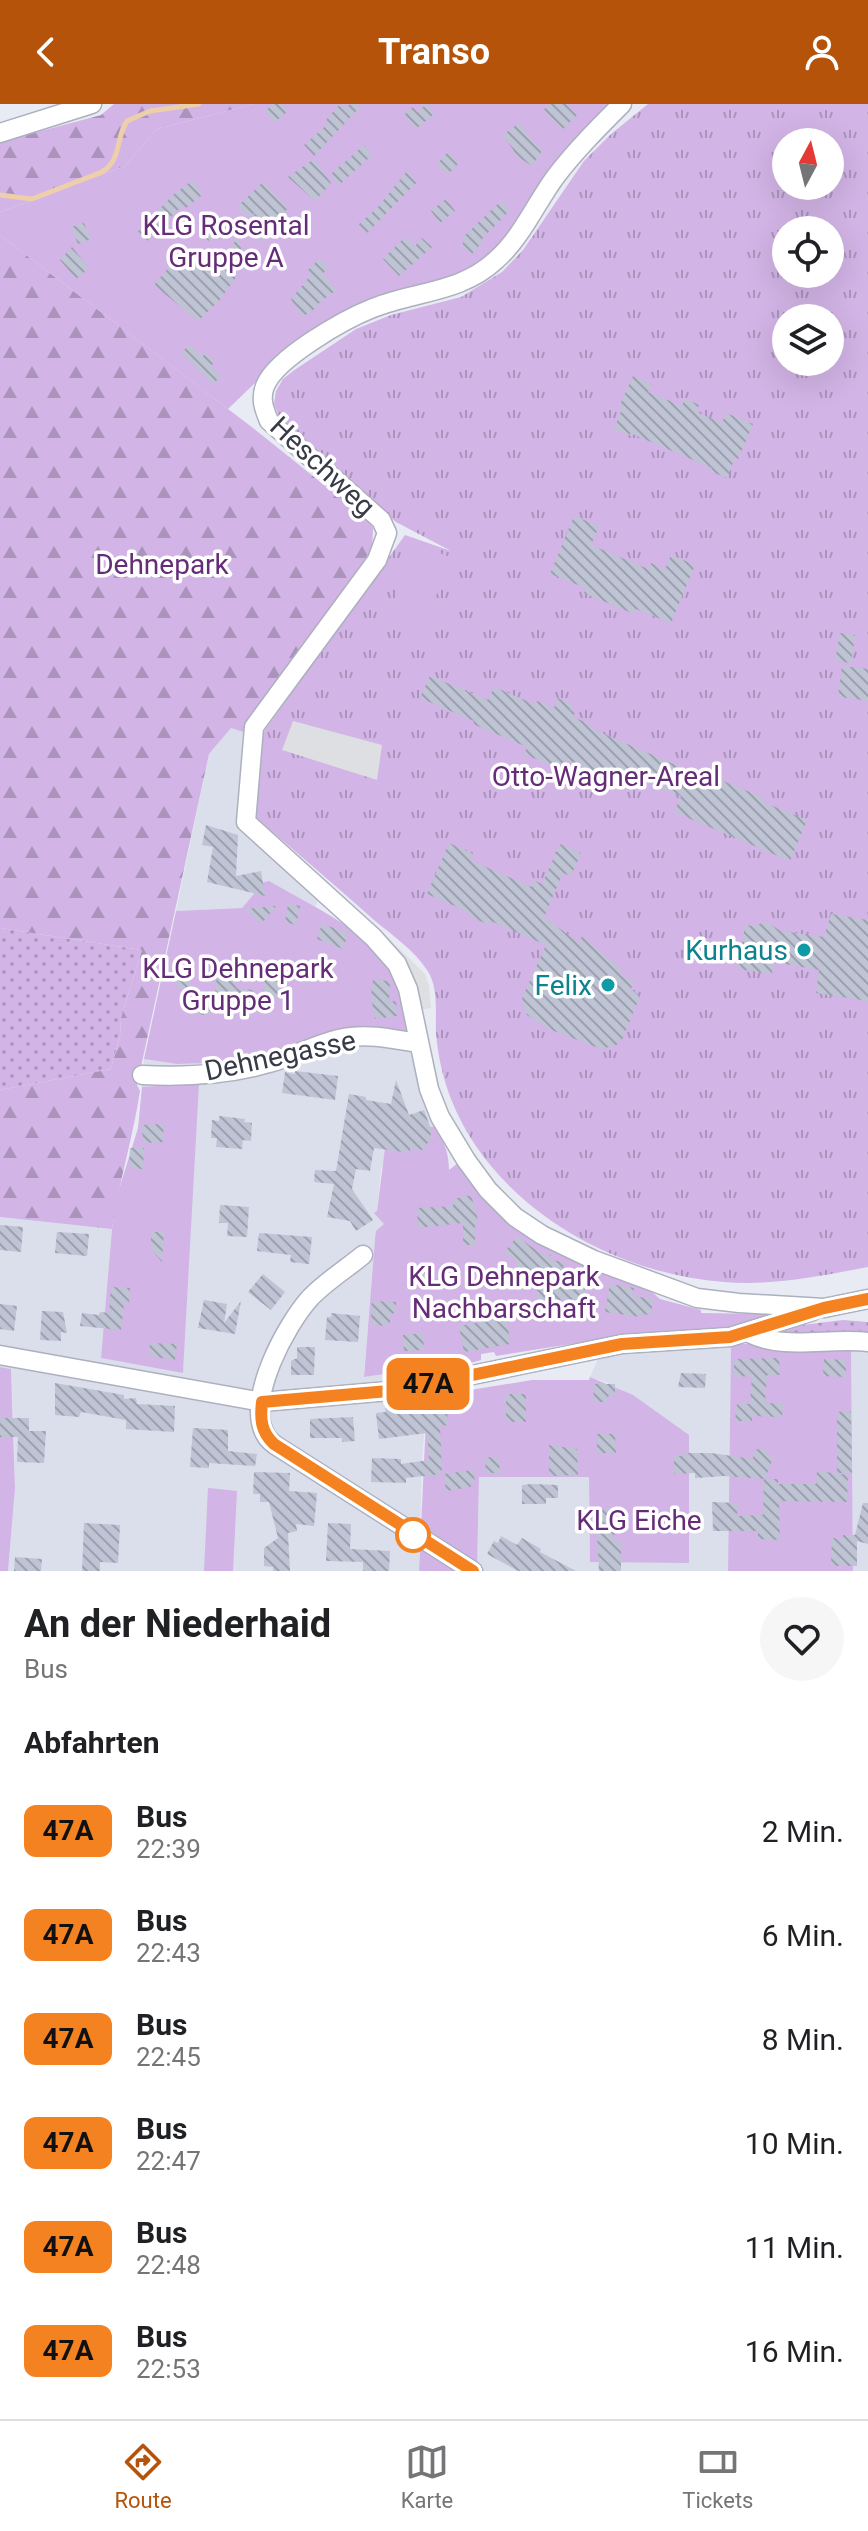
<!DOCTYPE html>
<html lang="de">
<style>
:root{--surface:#fff;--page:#f6f6f6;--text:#202124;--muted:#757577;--line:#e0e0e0;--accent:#b45309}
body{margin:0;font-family:Roboto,sans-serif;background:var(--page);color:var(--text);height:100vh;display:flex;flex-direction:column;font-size:30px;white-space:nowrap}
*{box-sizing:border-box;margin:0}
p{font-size:26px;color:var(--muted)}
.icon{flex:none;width:44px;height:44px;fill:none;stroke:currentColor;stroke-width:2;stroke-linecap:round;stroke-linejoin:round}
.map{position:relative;height:1467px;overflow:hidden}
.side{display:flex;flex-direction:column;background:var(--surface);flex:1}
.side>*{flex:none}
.badge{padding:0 16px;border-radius:12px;font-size:28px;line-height:52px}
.needle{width:52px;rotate:7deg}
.fabs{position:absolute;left:772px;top:24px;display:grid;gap:16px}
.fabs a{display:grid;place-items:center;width:72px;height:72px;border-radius:50%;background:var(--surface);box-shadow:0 8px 32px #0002;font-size:40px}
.map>.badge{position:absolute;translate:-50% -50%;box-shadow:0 0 0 4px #fff}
h2{padding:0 24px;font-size:30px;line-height:72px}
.round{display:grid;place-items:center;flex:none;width:84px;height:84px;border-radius:42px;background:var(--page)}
.summary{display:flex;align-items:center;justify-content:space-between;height:136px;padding:0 24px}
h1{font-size:38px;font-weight:700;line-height:60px}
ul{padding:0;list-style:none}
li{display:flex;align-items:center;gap:24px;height:104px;padding:0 24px}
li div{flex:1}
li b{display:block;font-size:30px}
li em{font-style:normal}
li .badge{min-width:88px;font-weight:700;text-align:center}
header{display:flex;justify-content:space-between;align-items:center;height:104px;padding:0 24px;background:var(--accent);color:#fff;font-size:36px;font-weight:700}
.tab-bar{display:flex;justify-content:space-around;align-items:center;height:112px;border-top:2px solid var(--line);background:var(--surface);font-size:22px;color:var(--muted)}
.tab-bar a{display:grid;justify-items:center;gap:4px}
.tab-bar .selected{color:var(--accent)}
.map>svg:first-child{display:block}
.residential{fill:#dbdeeb}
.grass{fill:url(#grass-dots)}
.forest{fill:url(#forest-firs)}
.park{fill:url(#park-tufts);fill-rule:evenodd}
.garden{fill:#d2b4e6}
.parking{fill:#dddfe2}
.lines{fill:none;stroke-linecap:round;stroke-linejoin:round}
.stream{stroke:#edcfa9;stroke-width:5}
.building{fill:url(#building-back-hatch)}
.minor-casing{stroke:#acb0bf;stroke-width:21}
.minor{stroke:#fff;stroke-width:18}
.line-casing{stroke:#fff;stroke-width:18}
.line{stroke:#f58220;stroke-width:12}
.culture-dot{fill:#0f9aa8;stroke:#fff;stroke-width:3}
.stop-dot{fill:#fff;stroke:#f58220;stroke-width:4}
.labels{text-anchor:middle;stroke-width:7;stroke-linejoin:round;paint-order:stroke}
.park-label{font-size:28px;fill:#652d77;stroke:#fff}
.street-label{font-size:28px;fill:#383b47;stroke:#fff}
.culture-label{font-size:28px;fill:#0d838f;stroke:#fff;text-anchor:end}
</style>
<header><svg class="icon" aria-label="back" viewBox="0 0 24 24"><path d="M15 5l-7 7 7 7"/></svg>Transo<svg class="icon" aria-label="person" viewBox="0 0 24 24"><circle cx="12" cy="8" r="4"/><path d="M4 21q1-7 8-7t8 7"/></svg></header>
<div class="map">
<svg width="868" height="1467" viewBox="0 0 868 1467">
<defs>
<pattern id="grass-dots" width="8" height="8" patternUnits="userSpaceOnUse" patternTransform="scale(2)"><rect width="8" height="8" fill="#d2b4e6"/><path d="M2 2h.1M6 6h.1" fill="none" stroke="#ab94bc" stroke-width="1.8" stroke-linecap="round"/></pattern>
<pattern id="forest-firs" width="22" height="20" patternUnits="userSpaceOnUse" patternTransform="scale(2)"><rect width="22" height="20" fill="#d2b4e6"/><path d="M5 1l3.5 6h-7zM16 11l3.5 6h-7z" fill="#ab94bc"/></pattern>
<pattern id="park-tufts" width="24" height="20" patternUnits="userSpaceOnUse" patternTransform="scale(2)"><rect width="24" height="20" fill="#d2b4e6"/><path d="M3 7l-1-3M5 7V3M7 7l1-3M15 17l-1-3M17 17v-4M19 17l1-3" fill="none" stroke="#ab94bc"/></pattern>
<pattern id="building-back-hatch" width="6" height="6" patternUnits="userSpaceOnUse" patternTransform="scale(2)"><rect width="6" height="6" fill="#bfc4d5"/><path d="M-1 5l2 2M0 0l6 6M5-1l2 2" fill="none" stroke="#9ca0af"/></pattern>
</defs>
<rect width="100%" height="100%" fill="#e9ebf4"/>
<!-- residential -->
<g class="residential">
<path d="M231,624L243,628L236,721L319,794L315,803L269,777L264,778L242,804L176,807L209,650Z"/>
<path d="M349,926L406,932L424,995L435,1023L401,1022L381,1065L377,1107L384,1120L375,1135L364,1268V1273L433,1263L427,1293L422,1357L419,1467H8L15,1384L14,1326L11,1265L0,1263V1113L112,1125L101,1254L183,1269L198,980L142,983L144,955L178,960L240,958Z"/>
<path d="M731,1240L728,1467H477L479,1373H589L590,1458H689L685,1330L608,1279L590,1273L600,1250Z"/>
<path d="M851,1240L868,1244V1467H853Z"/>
</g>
<!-- grass -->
<g class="grass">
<path d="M0,824L142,846L121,914L120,932L111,965L0,986Z"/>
<path d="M843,1216L868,1218V1235L784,1233L770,1225Z"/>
</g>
<!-- forest -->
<g class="forest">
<path d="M114,0H254L157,25L125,62L0,108V38L101,11Z"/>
<path d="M0,131L253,324L369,417L373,424L372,445L243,628L231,624L209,650L137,981L140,987C133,1033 119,1078 112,1125L0,1113V986L111,965L120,932L121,914L142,846L0,824Z"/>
</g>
<!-- park -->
<path class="park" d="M648,0H868V1163C821,1172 772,1182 724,1178C613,1170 493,1102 451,995C443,975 438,952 436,930C435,910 439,883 427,866C414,846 392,831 374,816C335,781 295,747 255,713L260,633L405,431L451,447L396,418L284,325L274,300L276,287L283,275L293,267L356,225L391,211L461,193L502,168L523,146L584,57L611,30ZM786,38H830V82H786ZM786,126H830V170H786ZM786,214H830V258H786Z"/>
<!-- garden -->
<g class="garden">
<path d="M254,0H612L508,135L491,152L468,168L288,247L228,305L0,131V108L125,62L157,25Z"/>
<path d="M418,440L452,454L419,532L386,519Z"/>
<path d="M269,777C302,796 340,814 369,839C391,858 405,901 407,929L349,926L240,958L177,960L144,955L176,807L242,804L264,778Z"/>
<path d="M199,979L183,1269L101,1254L112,1125L117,1092L138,1024L142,983Z"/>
<path d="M401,1022L435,1023C444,1036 449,1050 449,1066L458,1059C479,1091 530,1136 565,1153C594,1166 624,1176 652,1188L660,1195L701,1206V1209L768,1210L736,1226L602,1235L496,1252L494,1248L481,1250V1256L439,1268L433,1269L432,1263L364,1273L375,1135L376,1127L384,1120L374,1109L377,1107L387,1029Z"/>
<path d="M731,1240H851L853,1467H728Z"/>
<path d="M0,1263L11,1265L15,1384L8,1467H0Z"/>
<path d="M590,1273L633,1291L689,1331V1459L590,1458L589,1373H479L477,1467H419L427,1293L532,1276H589Z"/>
<path d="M208,1384L237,1387L233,1467H204Z"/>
</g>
<!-- parking -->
<g class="parking">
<path d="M293,617L382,641L377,676L282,646Z"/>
<path d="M381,827L425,870L429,882L431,904L413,907L373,833Z"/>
</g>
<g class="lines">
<!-- stream -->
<path class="stream" d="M0,91L32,95L102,68C122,56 115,35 127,17L150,7L199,0"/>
</g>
<!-- building -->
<g class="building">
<path d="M273,0H282L288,7L275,18L265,7Z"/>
<path d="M340,0L346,4L350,0H357L360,3L314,52L304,41L329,19L326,16Z"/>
<path d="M427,0L434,10L416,25L404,11L413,3L417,8Z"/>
<path d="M549,0H566L577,11L563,25L543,7Z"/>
<path d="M519,19L533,38L543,45L532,62L512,49L514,47L503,31Z"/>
<path d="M364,41L372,51L339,81L330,71Z"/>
<path d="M448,48L459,59L448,70L437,60Z"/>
<path d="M314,55L331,79L315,97L288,73Z"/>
<path d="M407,67L417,78L367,129L358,121L378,103Z"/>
<path d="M193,76L202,91L186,104L183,101L146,138L138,127L174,90Z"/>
<path d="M263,78L288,104L261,138L244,124L256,108L248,113L238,102Z"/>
<path d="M446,95L455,107L440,119L431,107Z"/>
<path d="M501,97L510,106L482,135L483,137L472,150L461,142L465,136L462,134Z"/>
<path d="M217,116L224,127L208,137L201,125Z"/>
<path d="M84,119L91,135L78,140L71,123Z"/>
<path d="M238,133L243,151L220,158Z"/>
<path d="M405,133L415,142L422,134L432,143L399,172L383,155Z"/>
<path d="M72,143L89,164L76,175L60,156Z"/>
<path d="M194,146L215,165L219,159L237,172L219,197L198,217L154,181L180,150L187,155Z"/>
<path d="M320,154L329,164L323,169L336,186L318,200L319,202L302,213L291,195L311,171L307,167Z"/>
<path d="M190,240L202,253L206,249L214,258L211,262L221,272L213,280L181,249Z"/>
<path d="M633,272L652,281L648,288L682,302L685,294L699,301L696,308L722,319L726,309L753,320L738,355L735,354L727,374L710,367L712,364L630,329L629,332L614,325L622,305L619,303Z"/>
<path d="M574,412L599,422L591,441L648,465L651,459L665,465L671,451L695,461L671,519L636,505L634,510L584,489L586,484L550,470Z"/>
<path d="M840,529L855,531L851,559L835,557Z"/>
<path d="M842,562L868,565V597L838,592Z"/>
<path d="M430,572L488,596L494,583L536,601L537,597L554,604L558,594L573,601L570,606L575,608L573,613L590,620L588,623L701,672L704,665L718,671L716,674L764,694L763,698L807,716L790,757L674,708L681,692L620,667L613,681L590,671L591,668L564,656L560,665L524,650L527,643L473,620L474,617L420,594Z"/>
<path d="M206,721L238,731L236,772L261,767L265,792L207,778L213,743L202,741Z"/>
<path d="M449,739L473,750L470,756L531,783L533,776L542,780L560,740L581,749L571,772L563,769L544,813L579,839L582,832L622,866L620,871L634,877L631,885L640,892L622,936L619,935L617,941L601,945L549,925L527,911L522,894L546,841L491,817L490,821L468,812L469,808L427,790Z"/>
<path d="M288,800L300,802L296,821L285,818Z"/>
<path d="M276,802L262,819L244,805Z"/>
<path d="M831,810L868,816V897L816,889L819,866L773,858L772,870L738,865L745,821L753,822L766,818L781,827L824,833Z"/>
<path d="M322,820L348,829L343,845L317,835Z"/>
<path d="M180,864L193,867L189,885L176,883Z"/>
<path d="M217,870L237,872L236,884L253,886L250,901L214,898Z"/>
<path d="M265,870L285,871L277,894L263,892Z"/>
<path d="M373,876L390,877L389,898L396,897L397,912L375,915L371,892Z"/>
<path d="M199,889L211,890L210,912L197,910Z"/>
<path d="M295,967L338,972L335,996L282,989L285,968L295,970Z"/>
<path d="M396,976L409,1011L424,1006L431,1025L430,1039H427L426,1046L410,1045V1049L374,1044L370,1067L356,1065L352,1085L373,1116L356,1127L350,1117L327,1113L334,1080L314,1078L315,1066L336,1067L349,990L366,993V996L391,1000Z"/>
<path d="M219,1012L245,1015L244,1018L252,1019L251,1037L243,1036L242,1045L216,1043L217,1034H211L212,1016L219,1017Z"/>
<path d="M163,1020L164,1038L143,1039L142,1021Z"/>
<path d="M130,1044H144L143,1065L129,1064Z"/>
<path d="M471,1091L478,1116L475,1117V1141H463V1119L418,1124L417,1104L453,1102L454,1095Z"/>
<path d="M220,1101L249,1103L247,1133L227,1132L228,1119H219Z"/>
<path d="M0,1121L23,1123L21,1148L0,1146Z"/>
<path d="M57,1128L89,1130L87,1152L55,1149Z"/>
<path d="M151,1128H164L162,1158L151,1145Z"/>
<path d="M259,1129L312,1133L309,1160L290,1158L291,1151L257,1147Z"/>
<path d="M517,1132L541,1150L551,1151L550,1156L564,1158L562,1173H585V1196H538L537,1186L514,1184L517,1158L505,1148Z"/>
<path d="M429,1164L430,1178L411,1180L409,1166Z"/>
<path d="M263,1170L285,1188L271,1206L248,1188Z"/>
<path d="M610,1180L634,1184L632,1192L653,1195L651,1211L641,1210V1213L605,1208Z"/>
<path d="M111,1183L130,1184L129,1200H124L121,1226L80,1222L82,1209L99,1211L100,1208L109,1209Z"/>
<path d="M204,1196L227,1200L224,1219L241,1197L235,1230L198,1224Z"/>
<path d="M372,1197L396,1198V1208L390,1211V1222L371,1221Z"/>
<path d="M0,1200L17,1202L14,1227L0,1225Z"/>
<path d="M42,1207L63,1208L67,1229L61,1228V1237L40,1236Z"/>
<path d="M331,1209L360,1212L358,1238L325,1236L327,1213H331Z"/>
<path d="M507,1214L510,1240L464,1248L459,1222Z"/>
<path d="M423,1229L424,1246L404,1247L403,1231Z"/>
<path d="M150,1239L177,1240L175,1256L149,1252Z"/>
<path d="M297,1243H315L314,1271H291V1257L297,1254Z"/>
<path d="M779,1254L780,1271H767L765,1299L783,1300L782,1313L752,1312V1317H735L737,1300H750L752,1272L734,1273V1255Z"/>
<path d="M824,1255L846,1256V1273L823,1272Z"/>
<path d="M681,1269L706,1270L705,1284L678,1283Z"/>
<path d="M55,1279L124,1291V1295L136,1294L137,1300L175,1302L174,1328L126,1325V1316L81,1308L79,1313L55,1311Z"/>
<path d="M593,1280H615V1292H608V1298H594Z"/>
<rect x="506" y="1290" width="20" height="28"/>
<path d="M410,1301L411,1306L427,1304L426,1307L447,1305L448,1321L440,1322L442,1370L406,1374V1379L371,1378L372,1354L401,1355V1360L429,1356L427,1329L379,1335L376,1309L386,1308L385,1304Z"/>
<path d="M851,1307L852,1369H837V1308Z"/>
<path d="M353,1313L355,1337L342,1338V1334H310V1315Z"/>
<path d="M0,1314H29V1327H46L44,1359L17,1358L18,1333H0Z"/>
<path d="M193,1324L228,1326V1347L257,1350L255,1362L209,1359V1364L190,1363Z"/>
<path d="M597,1330H615L616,1349H597Z"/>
<path d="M549,1341L577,1345L578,1371L549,1372Z"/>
<path d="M754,1345L767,1346V1351L773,1354L765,1375L724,1372L695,1374V1369L674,1370V1352H681V1349H711L753,1355Z"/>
<path d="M486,1353L500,1354L499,1369H485Z"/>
<path d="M473,1366L475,1378L470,1379L471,1383L446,1387L444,1370Z"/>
<path d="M817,1367L848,1371L847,1398L779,1397L780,1436L758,1435V1427H713L712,1398L738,1399L737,1412L763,1411L764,1375H778V1380H816Z"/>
<path d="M254,1368L290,1369L289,1387L317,1389L314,1422L296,1420L297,1427L288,1429L290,1467H273V1463L264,1462V1444L278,1434L269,1398H260V1390H253Z"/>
<path d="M532,1380L558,1381V1394H546V1400H522V1381Z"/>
<path d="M863,1399H868V1440L857,1437V1462H831L832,1434L843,1435V1431H855Z"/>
<path d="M596,1405H615L614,1438H621V1467H599Z"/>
<path d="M84,1419L120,1421L118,1459L100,1458V1467H82Z"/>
<path d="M328,1419L351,1420L350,1445L390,1447L389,1467H363V1458L326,1457Z"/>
<path d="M501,1432L517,1441L522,1434L541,1445L540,1448L576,1467H518L487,1450L494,1437L498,1439Z"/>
<path d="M15,1453L42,1455L41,1467H14Z"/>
</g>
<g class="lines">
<!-- minor casing -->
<g class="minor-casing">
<g id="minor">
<path d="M622,0C599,23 576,46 556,72C536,99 522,133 496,156C461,189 415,187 373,204C345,215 276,254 265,282C260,295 264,305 269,317L381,416L387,429L377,456L254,623L246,718L373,833L397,860L408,885L429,985L440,1013L466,1056L488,1086L515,1113L542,1131L594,1156L697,1194L739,1199L824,1204L868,1195"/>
<path d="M0,29L92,0"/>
<path d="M142,971C183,973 229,971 269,959C296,952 324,936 351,933C373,930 396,936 418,939"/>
<path d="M363,1151C346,1165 325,1178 310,1194C286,1221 246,1294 265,1330C268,1337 276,1342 283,1346L473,1467"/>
<path d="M749,1229C785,1247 829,1233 868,1238"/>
<path d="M0,1251L262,1298L400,1286L622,1240L730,1233L813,1207"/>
</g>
</g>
<!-- minor -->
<use href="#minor" class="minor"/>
</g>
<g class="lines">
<!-- line casing -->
<g class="line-casing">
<path id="line" d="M473,1467L274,1340C261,1328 260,1315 262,1298L400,1286L622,1240L730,1233L824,1204L868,1195"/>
</g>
<!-- line -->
<use href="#line" class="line"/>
</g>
<!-- markers -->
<g class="culture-dot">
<circle cx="804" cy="846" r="8"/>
<circle cx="608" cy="881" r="8"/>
</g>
<circle class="stop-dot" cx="413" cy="1431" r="16"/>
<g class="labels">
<!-- park labels -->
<g class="park-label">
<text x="226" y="131">KLG Rosental<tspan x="226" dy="32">Gruppe A</tspan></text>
<text x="162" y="470">Dehnepark</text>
<text x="606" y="682">Otto-Wagner-Areal</text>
<text x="238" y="874">KLG Dehnepark<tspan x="238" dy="32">Gruppe 1</tspan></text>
<text x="504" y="1182">KLG Dehnepark<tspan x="504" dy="32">Nachbarschaft</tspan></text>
<text x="639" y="1426">KLG Eiche</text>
</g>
<!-- street labels -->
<g class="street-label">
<text transform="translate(323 362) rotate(43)" y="10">Heschweg</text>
<text transform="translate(280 951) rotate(-12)" y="10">Dehnegasse</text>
</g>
<!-- culture labels -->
<g class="culture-label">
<text x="788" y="856">Kurhaus</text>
<text x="592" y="891">Felix</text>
</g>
</g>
</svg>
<div class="fabs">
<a><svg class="needle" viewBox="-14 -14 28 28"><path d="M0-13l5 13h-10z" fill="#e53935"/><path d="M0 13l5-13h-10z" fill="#757577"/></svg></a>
<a><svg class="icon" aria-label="locate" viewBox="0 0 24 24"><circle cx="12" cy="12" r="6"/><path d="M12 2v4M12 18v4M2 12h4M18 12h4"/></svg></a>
<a><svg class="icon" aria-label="layers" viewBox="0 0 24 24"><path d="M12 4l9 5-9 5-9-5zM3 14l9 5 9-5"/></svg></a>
</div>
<b class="badge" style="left:428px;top:1280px;background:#f58220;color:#111">47A</b>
</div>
<section class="side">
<div class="summary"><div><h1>An der Niederhaid</h1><p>Bus</p></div><a class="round"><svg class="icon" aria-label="heart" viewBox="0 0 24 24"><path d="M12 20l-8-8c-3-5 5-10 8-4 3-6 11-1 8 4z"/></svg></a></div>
<h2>Abfahrten</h2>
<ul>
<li><span class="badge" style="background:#f58220;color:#111">47A</span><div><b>Bus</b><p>22:39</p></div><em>2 Min.</em></li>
<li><span class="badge" style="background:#f58220;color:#111">47A</span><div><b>Bus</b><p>22:43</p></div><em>6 Min.</em></li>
<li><span class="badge" style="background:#f58220;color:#111">47A</span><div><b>Bus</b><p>22:45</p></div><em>8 Min.</em></li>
<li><span class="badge" style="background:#f58220;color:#111">47A</span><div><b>Bus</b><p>22:47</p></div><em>10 Min.</em></li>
<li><span class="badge" style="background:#f58220;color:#111">47A</span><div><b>Bus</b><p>22:48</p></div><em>11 Min.</em></li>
<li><span class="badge" style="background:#f58220;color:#111">47A</span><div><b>Bus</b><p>22:53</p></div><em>16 Min.</em></li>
</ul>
</section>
<nav class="tab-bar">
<a class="selected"><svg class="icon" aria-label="directions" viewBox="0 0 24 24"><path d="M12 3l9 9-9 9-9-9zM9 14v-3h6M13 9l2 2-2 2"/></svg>Route</a>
<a><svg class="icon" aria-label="map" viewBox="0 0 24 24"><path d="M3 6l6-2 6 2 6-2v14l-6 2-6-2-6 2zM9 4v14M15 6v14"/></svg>Karte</a>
<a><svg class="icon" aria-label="tickets" viewBox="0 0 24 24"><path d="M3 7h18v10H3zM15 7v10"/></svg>Tickets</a>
</nav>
